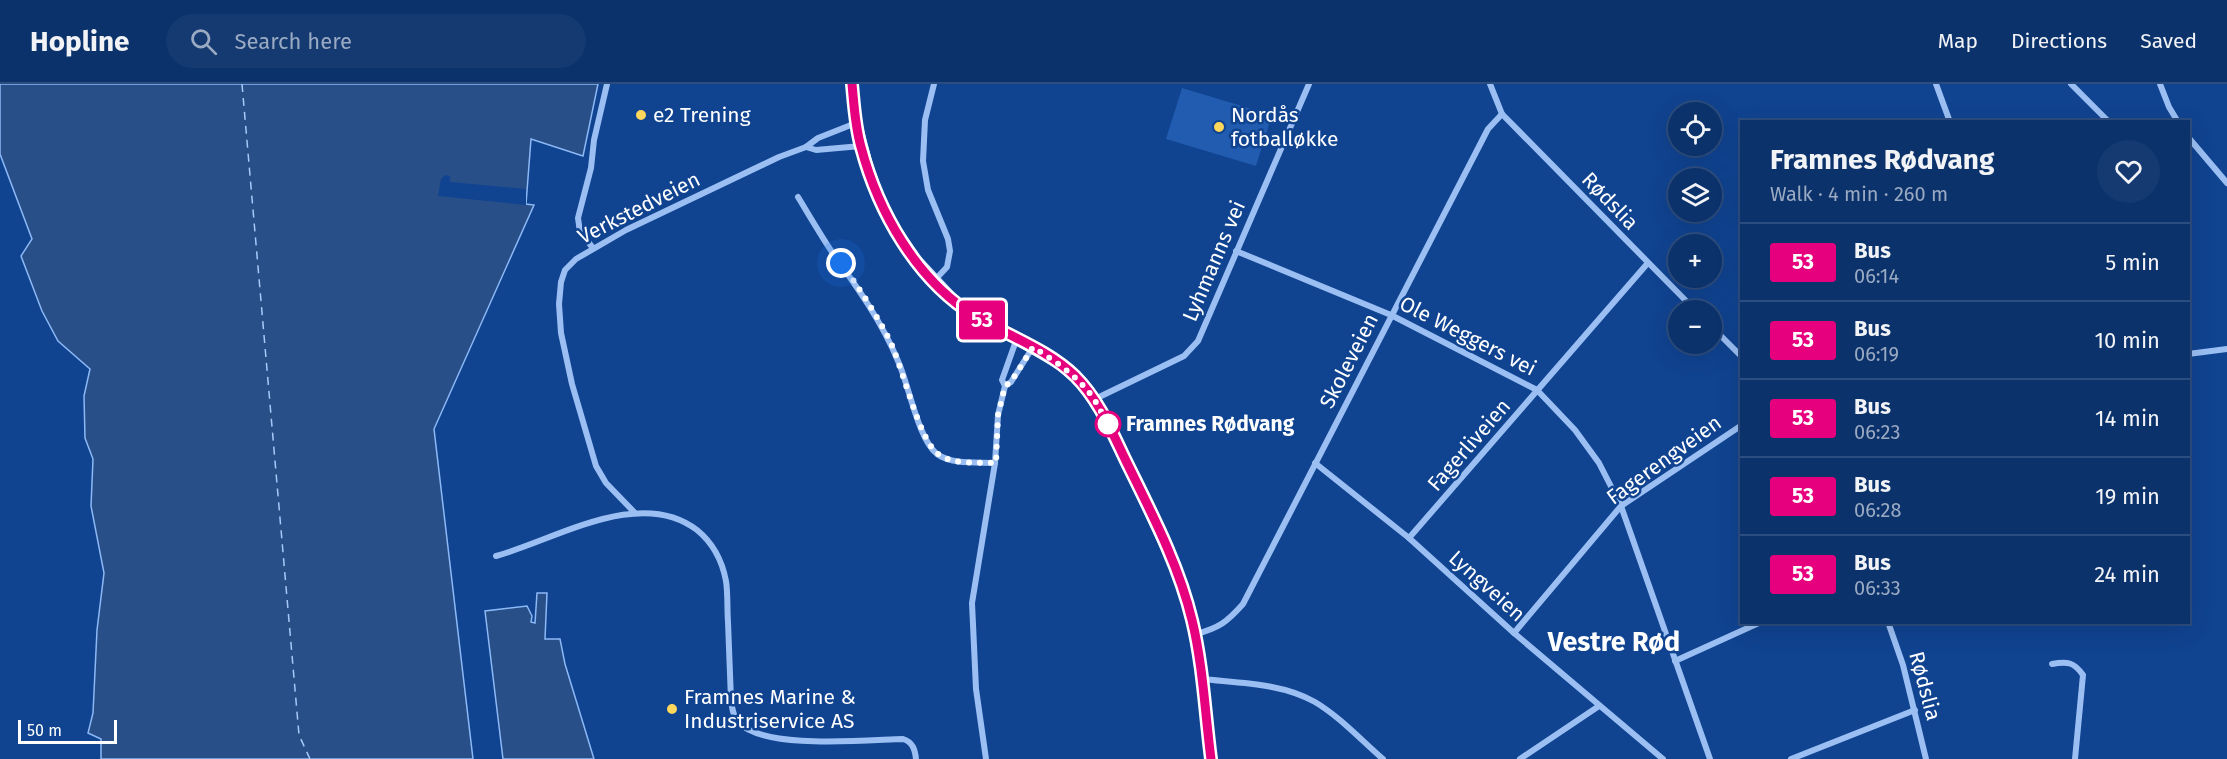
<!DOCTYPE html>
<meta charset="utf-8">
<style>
:root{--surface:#0c326c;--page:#153a72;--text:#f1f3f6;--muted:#9aaac2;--line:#2c4d7f}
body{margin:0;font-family:"Fira Sans",sans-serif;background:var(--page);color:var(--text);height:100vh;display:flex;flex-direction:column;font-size:22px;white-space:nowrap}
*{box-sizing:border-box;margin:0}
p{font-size:20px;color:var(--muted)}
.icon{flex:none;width:33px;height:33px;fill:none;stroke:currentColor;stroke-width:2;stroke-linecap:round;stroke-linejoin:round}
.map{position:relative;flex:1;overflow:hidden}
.details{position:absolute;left:1740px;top:36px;width:450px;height:504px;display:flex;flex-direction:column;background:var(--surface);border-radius:0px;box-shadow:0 6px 24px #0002,0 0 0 2px var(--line)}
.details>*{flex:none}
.badge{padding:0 12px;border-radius:4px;font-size:21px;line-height:39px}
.controls{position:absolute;left:1668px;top:18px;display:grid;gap:12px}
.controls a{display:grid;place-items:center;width:54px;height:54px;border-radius:50%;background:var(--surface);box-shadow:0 6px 24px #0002,0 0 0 2px var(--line);font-size:30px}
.scale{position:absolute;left:18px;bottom:15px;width:99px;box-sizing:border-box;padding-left:6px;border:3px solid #fff;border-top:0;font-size:16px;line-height:21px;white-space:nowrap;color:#fff;-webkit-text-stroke:4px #104390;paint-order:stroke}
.you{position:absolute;width:30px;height:30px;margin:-15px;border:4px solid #fff;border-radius:50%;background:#1a73e8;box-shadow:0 0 0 9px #1a73e833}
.map>.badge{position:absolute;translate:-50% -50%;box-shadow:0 0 0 3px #fff}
.round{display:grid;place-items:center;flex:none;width:63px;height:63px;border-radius:32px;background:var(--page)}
.summary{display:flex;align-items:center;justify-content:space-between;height:102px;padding:0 30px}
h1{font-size:28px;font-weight:700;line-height:45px}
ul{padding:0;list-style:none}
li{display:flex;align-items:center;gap:18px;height:78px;padding:0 30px;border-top:2px solid var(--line)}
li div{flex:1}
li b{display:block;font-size:22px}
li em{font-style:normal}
li .badge{min-width:66px;font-weight:700;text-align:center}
header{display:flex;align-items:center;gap:36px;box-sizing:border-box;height:84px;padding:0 30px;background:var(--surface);border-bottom:2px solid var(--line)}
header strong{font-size:28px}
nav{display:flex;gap:33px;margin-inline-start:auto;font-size:21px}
.search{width:420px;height:54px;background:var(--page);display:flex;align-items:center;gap:15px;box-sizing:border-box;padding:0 21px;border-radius:33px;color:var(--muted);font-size:22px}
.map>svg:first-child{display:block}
.green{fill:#225cb0}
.water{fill:#294f88;stroke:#8cb9f6;stroke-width:1.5}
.pier{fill:#104390}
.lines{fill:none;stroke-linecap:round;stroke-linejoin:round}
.ferry{stroke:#a7c9fa;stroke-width:1.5;stroke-dasharray:8 6;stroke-linecap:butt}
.street{stroke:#9bbff3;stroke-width:6}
.secondary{stroke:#cadefd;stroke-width:12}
.line-casing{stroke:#fff;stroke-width:14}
.line{stroke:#e6007e;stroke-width:9}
.walk{stroke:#fff;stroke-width:6;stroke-dasharray:0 10.8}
.poi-dot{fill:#ffd75d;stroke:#104390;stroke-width:2}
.stop-dot{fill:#fff;stroke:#e6007e;stroke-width:3}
.labels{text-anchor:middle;stroke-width:5;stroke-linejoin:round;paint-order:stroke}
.poi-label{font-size:21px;fill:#fff;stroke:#104390;text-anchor:start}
.street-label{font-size:21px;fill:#fff;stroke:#104390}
.stop-label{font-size:21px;font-weight:bold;fill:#fff;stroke:#104390;text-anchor:start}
.district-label{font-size:27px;font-weight:bold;fill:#fff;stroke:#104390}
</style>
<header>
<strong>Hopline</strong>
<div class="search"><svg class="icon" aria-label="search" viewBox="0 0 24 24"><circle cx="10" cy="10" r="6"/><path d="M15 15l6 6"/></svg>Search here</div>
<nav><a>Map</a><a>Directions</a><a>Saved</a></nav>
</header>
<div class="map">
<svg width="2227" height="675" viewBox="0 0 2227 675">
<rect width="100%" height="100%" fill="#104390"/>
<!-- green -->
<path class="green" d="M1182,4L1272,31L1256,82L1166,55Z"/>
<!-- water -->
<g class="water">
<path d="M0,0H598L583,72L531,55L526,120L534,121L434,345L473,675H101V655L88,649L93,629L97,546L104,489L91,422L93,375L85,354L84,312L90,285L58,257L42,227L21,172L32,155L0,70Z"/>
<path d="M537,509H547L545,555H560L565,580L594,675H503L485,527L527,522L532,532L531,538L535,539Z"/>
</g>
<!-- pier -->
<path class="pier" d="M445,91L450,92V98L526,105V121L438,112L441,95Z"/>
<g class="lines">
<!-- ferry -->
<path class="ferry" d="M242,0L299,651L310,675"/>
<!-- street -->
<g class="street">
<path d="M1490,0L1502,30L1695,226"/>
<path d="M1936,0L1950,38"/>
<path d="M2071,0L2109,38"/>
<path d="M2160,0L2169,23L2178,38"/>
<path d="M2188,53L2227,99"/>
<path d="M806,63L816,66L861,62"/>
<path d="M798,113C809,131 820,150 832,168C857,203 882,238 898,277C909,301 918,355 937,370C952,381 978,378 995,379"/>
<path d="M593,164L580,148L578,134L591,84L594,56L607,0"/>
<path d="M1236,167L1391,231L1537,306L1575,346L1599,379L1621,422L1710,675"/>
<path d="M934,197L947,183L950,167L948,155L928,106L923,77L925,36L934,0"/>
<path d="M1712,243L1742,273"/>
<path d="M2188,270L2227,265"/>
<path d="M1005,302L1011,298L1033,263"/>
<path d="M1095,315L1184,272L1198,257L1309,0"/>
<path d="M1315,379L1409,454L1514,549L1663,675"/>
<path d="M635,429L606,399L596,382L572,300L561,249L559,220L561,198L565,186L576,175L626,146L779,73L806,63L818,54L856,39"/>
<path d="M1409,454L1647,180"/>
<path d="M496,472C555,456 640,402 697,446C713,459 722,476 726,497C728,510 727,525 728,538C729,564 730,590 731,616C732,624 733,632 738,638C763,666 866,656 903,655C913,658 915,666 916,675"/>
<path d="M1888,538L1903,581L1926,675"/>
<path d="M1514,549L1621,422L1742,341"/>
<path d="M1196,550C1219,544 1227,538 1243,520L1488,45L1502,30"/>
<path d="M1675,577L1761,538"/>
<path d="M2052,580C2067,577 2074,578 2083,591L2075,675"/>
<path d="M1202,595C1239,599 1282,599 1315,618C1340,633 1361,656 1383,675"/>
<path d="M986,675L976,605L972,519L995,379L998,331L1005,302L1002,296L1017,254"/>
<path d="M1520,675L1599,622"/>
<path d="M1791,675L1915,626"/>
</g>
<!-- secondary -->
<path class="secondary" d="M852,0L856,39L867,81L878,113L896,147L916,176L956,219L1060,280C1073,291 1086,302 1095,316C1114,346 1127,379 1142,411C1161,452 1183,494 1193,539C1203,583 1206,630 1211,675"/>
</g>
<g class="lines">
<!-- line casing -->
<g class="line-casing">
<path id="line" d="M852,0C854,21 855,42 861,63C878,127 916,196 975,232C1008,252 1047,265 1075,292C1099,316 1112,348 1126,377C1151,428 1179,481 1192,536C1203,581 1205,629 1211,675"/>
</g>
<!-- line -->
<use href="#line" class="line"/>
<!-- walk -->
<path class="walk" d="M841,179C858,202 874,227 888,253C902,279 918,355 938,370C952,381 978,378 996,379L998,331L1005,302L1011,298L1033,263C1056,278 1078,292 1094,315C1099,323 1103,332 1108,340"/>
</g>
<!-- markers -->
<g class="poi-dot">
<circle cx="641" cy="31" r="6"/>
<circle cx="1219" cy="43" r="6"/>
<circle cx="672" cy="625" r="6"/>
</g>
<circle class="stop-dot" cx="1108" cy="340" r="12"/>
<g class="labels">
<!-- poi labels -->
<g class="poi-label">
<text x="653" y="38">e2 Trening</text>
<text x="1231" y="38">Nordås<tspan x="1231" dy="24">fotballøkke</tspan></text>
<text x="684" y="620">Framnes Marine &amp;<tspan x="684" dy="24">Industriservice AS</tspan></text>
</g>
<!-- street labels -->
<g class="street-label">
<text transform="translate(1610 117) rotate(46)" y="7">Rødslia</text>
<text transform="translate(639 124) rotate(-27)" y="7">Verkstedveien</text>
<text transform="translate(1214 177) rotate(-67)" y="7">Lyhmanns vei</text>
<text transform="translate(1468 252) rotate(27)" y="7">Ole Weggers vei</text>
<text transform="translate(1349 277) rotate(-63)" y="7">Skoleveien</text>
<text transform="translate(1469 361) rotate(-49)" y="7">Fagerliveien</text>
<text transform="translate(1664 376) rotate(-36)" y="7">Fagerengveien</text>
<text transform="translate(1487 502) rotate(42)" y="7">Lyngveien</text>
<text transform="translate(1925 602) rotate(75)" y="7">Rødslia</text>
</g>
<!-- stop labels -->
<g class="stop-label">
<text x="1126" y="347">Framnes Rødvang</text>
</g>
<!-- district labels -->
<g class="district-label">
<text x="1614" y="567">Vestre Rød</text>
</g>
</g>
</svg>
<div class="controls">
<a><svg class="icon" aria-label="locate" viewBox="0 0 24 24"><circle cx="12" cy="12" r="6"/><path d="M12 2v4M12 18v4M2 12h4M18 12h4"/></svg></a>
<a><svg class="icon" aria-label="layers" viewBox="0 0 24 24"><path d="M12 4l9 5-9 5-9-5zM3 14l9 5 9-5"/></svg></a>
<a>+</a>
<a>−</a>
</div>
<div class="scale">50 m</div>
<div class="you" style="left:841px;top:179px"></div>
<b class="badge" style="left:982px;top:236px;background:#e6007e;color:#fff">53</b>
<section class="details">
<div class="summary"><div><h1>Framnes Rødvang</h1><p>Walk · 4 min · 260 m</p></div><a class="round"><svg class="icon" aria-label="heart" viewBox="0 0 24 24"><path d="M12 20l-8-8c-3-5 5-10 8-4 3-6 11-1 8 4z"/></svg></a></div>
<ul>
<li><span class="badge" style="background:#e6007e;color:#fff">53</span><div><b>Bus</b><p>06:14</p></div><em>5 min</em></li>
<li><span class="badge" style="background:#e6007e;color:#fff">53</span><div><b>Bus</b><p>06:19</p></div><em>10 min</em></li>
<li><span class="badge" style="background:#e6007e;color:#fff">53</span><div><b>Bus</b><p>06:23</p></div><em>14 min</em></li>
<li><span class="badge" style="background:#e6007e;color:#fff">53</span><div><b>Bus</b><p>06:28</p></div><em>19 min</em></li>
<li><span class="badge" style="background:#e6007e;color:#fff">53</span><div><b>Bus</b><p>06:33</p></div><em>24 min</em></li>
</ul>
</section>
</div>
